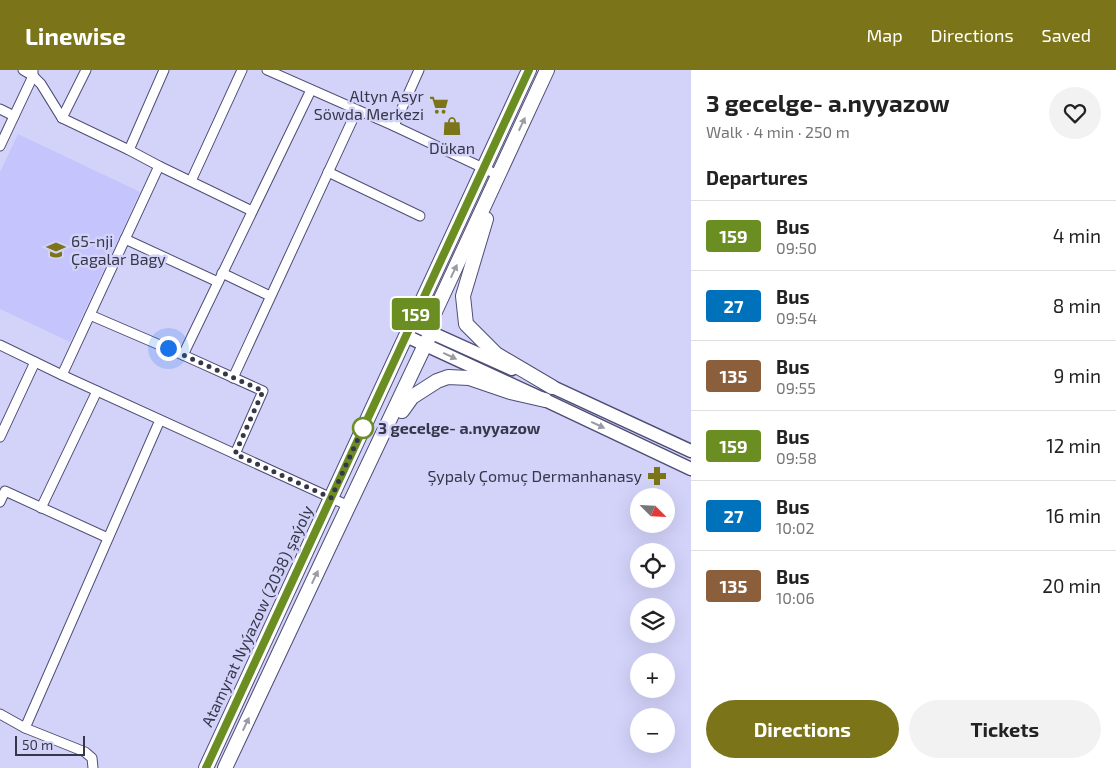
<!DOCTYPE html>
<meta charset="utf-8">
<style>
:root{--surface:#fff;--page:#f2f2f2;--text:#222;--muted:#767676;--line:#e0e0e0;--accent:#7b7418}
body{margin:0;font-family:"Exo 2",sans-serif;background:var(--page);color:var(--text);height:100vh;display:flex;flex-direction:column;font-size:19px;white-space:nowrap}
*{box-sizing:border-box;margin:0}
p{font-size:16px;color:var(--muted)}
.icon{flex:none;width:28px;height:28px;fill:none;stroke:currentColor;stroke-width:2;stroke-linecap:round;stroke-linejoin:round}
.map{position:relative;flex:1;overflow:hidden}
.details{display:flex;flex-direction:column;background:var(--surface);width:425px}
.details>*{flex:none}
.badge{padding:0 10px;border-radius:4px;font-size:18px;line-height:32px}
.needle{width:32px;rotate:114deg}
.buttons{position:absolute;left:630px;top:418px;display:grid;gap:10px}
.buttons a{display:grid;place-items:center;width:45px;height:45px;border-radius:50%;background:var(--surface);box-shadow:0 5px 20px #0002;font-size:25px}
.scale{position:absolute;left:15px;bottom:12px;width:70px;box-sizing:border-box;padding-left:5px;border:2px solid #37374a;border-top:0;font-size:14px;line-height:18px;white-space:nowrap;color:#37374a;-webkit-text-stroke:4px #d3d3fa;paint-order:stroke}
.you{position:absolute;width:25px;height:25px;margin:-12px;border:4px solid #fff;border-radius:50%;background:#1a73e8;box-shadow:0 0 0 8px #1a73e833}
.map>.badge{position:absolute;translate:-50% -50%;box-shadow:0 0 0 2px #fff}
h2{padding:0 15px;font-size:19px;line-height:45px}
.round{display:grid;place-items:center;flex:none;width:52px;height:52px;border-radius:26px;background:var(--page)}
.head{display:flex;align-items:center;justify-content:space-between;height:85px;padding:0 15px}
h1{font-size:24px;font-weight:700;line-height:38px}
.cta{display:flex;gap:10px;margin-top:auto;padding:10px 15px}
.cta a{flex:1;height:58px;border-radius:30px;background:var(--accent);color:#fff;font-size:20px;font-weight:700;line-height:58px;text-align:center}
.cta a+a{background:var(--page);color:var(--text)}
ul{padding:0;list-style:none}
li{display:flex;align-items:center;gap:15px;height:70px;padding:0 15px;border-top:1px solid var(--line)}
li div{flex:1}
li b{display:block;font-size:19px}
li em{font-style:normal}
li .badge{min-width:55px;font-weight:700;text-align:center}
header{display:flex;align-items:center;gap:30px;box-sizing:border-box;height:70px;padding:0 25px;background:var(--accent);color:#fff}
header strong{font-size:24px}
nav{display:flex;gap:28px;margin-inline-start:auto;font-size:18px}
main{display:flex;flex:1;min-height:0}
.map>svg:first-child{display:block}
.built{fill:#c5c4fc}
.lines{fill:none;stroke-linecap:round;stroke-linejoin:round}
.street-casing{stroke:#4e4d76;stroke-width:11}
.secondary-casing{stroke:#4e4d76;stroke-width:15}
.primary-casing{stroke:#4e4d76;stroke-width:16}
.street{stroke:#fff;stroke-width:9}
.secondary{stroke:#fff;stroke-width:12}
.primary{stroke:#fff;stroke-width:14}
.oneway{fill:#9b9ba4}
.line-casing{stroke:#fff;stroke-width:11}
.line{stroke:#6b8e23;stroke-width:8}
.walk{stroke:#37374a;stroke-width:5;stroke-dasharray:0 9}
.stop-dot{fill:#fff;stroke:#6b8e23;stroke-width:2.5}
.labels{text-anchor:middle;stroke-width:5;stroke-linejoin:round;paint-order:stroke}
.poi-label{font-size:16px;fill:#37374a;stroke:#d3d3fa;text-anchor:end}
.stop-label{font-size:16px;font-weight:bold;fill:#37374a;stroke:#d3d3fa;text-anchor:start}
.street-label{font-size:16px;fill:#37374a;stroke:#d3d3fa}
</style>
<header>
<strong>Linewise</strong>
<nav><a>Map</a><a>Directions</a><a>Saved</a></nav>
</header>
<main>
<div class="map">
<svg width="691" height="698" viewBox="0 0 691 698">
<rect width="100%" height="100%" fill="#d3d3fa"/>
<!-- built -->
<path class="built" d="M18,64L140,122L70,272L0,239V102Z"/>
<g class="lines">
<!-- street casing -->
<g class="street-casing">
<g id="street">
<path d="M23,0L33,6L41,14L62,48L129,80L159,96L252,141"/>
<path d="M267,0L394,56L498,105"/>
<path d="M0,39L14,46"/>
<path d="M62,48L86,0"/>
<path d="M394,56L419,0"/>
<path d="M0,76L33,6V1"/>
<path d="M129,80L164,0"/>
<path d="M328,102L420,146"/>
<path d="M191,111L242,0"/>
<path d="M125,169L218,212"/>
<path d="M222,203L270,226"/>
<path d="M90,245L183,285L263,321L235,384"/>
<path d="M0,275L62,305L349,436"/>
<path d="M183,285L311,20"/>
<path d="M62,305L159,96"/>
<path d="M233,308L357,40"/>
<path d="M0,367L35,292"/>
<path d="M0,432L5,421L108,468"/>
<path d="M41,438L97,321"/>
<path d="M0,644L25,658L85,682L92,688L93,698"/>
<path d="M25,658L160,350"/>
</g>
</g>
<!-- secondary casing -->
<g class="secondary-casing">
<g id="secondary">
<path d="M412,254L512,299"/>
<path d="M406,266L545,330L691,399"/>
<path d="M544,313L691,381"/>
</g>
</g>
<!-- primary casing -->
<g class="primary-casing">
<g id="primary">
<path d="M486,149L463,226L466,254L496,284L552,317"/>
<path d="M402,341L412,327L437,311L448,307L469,308L510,322L545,330"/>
<path d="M206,698L529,0"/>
<path d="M225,698L329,477L425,275L431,263L433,246L547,0"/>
</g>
</g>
<!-- street -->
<use href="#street" class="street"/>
<!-- secondary -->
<use href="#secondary" class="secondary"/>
<!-- primary -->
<use href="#primary" class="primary"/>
</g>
<!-- one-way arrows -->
<defs><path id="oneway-solid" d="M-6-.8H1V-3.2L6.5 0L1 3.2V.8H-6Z" transform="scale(1.25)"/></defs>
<g class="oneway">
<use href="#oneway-solid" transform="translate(522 54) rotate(-65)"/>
<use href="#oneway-solid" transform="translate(454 201) rotate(-65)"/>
<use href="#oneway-solid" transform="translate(450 286) rotate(25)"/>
<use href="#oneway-solid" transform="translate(598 355) rotate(25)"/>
<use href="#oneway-solid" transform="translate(315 507) rotate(-65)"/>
<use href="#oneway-solid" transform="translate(246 654) rotate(-65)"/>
</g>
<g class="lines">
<!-- line casing -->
<g class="line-casing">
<path id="line" d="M206,698L529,0"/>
</g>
<!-- line -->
<use href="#line" class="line"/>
<!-- walk -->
<path class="walk" d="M168,278L263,321L235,384L331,428L363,358"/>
</g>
<!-- icons -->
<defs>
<g id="supermarket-bare" transform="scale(1.5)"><path d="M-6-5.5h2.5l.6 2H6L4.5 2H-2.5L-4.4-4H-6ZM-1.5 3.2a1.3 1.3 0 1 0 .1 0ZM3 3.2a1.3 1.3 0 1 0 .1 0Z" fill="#7b7418" stroke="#d3d3fa" stroke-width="2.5" paint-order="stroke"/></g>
<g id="shop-bare" transform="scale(1.5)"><path d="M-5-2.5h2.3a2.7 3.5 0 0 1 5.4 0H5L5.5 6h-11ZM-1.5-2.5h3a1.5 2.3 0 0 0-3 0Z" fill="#7b7418" stroke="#d3d3fa" stroke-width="2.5" paint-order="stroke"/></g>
<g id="school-bare" transform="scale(1.5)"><path d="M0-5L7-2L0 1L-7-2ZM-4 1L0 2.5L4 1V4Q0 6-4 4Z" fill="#7b7418" stroke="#d3d3fa" stroke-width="2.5" paint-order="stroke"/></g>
<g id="pharmacy-bare" transform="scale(1.5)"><path d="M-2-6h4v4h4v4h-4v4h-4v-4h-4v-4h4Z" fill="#7b7418" stroke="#d3d3fa" stroke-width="2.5" paint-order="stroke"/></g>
</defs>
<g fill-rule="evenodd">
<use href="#supermarket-bare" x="439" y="35"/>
<use href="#shop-bare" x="452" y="56"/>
<use href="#school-bare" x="56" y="180"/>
<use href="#pharmacy-bare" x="657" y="406"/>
</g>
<!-- markers -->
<circle class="stop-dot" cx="363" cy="358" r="10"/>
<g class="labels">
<!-- poi labels -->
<g class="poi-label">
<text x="424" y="32">Altyn Asyr<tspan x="424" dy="18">Söwda Merkezi</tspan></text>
<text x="452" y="84" text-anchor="middle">Dükan</text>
<text x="71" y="177" text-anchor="start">65-nji<tspan x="71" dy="18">Çagalar Bagy</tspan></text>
<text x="642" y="412">Şypaly Çomuç Dermanhanasy</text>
</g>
<!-- stop labels -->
<g class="stop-label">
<text x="378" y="364">3 gecelge- a.nyyazow</text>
</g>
<!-- street labels -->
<g class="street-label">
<text transform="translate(257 546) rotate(-65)" y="6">Atamyrat Nyýazow (2038) şaýoly</text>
</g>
</g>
</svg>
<div class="buttons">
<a><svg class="needle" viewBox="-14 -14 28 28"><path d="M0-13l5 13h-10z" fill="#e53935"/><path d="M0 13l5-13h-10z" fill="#767676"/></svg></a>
<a><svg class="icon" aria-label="locate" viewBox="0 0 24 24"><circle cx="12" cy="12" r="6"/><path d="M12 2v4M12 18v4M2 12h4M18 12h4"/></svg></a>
<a><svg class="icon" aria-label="layers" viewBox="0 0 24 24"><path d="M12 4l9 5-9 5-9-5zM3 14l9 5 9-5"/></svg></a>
<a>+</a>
<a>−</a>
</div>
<div class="scale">50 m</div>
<div class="you" style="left:168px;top:278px"></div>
<b class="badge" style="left:416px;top:244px;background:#6b8e23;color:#fff">159</b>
</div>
<section class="details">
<div class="head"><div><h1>3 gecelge- a.nyyazow</h1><p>Walk · 4 min · 250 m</p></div><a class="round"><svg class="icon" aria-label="heart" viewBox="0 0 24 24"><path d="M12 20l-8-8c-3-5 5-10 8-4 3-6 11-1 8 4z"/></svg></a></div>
<h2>Departures</h2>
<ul>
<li><span class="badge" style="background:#6b8e23;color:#fff">159</span><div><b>Bus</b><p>09:50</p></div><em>4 min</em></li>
<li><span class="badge" style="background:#0072bc;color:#fff">27</span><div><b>Bus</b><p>09:54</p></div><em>8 min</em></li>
<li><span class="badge" style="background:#8b5e3c;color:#fff">135</span><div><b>Bus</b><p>09:55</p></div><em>9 min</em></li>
<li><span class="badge" style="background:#6b8e23;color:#fff">159</span><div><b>Bus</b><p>09:58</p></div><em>12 min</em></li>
<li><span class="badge" style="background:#0072bc;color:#fff">27</span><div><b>Bus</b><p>10:02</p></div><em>16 min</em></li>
<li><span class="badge" style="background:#8b5e3c;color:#fff">135</span><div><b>Bus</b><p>10:06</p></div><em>20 min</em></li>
</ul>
<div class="cta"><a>Directions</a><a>Tickets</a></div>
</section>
</main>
